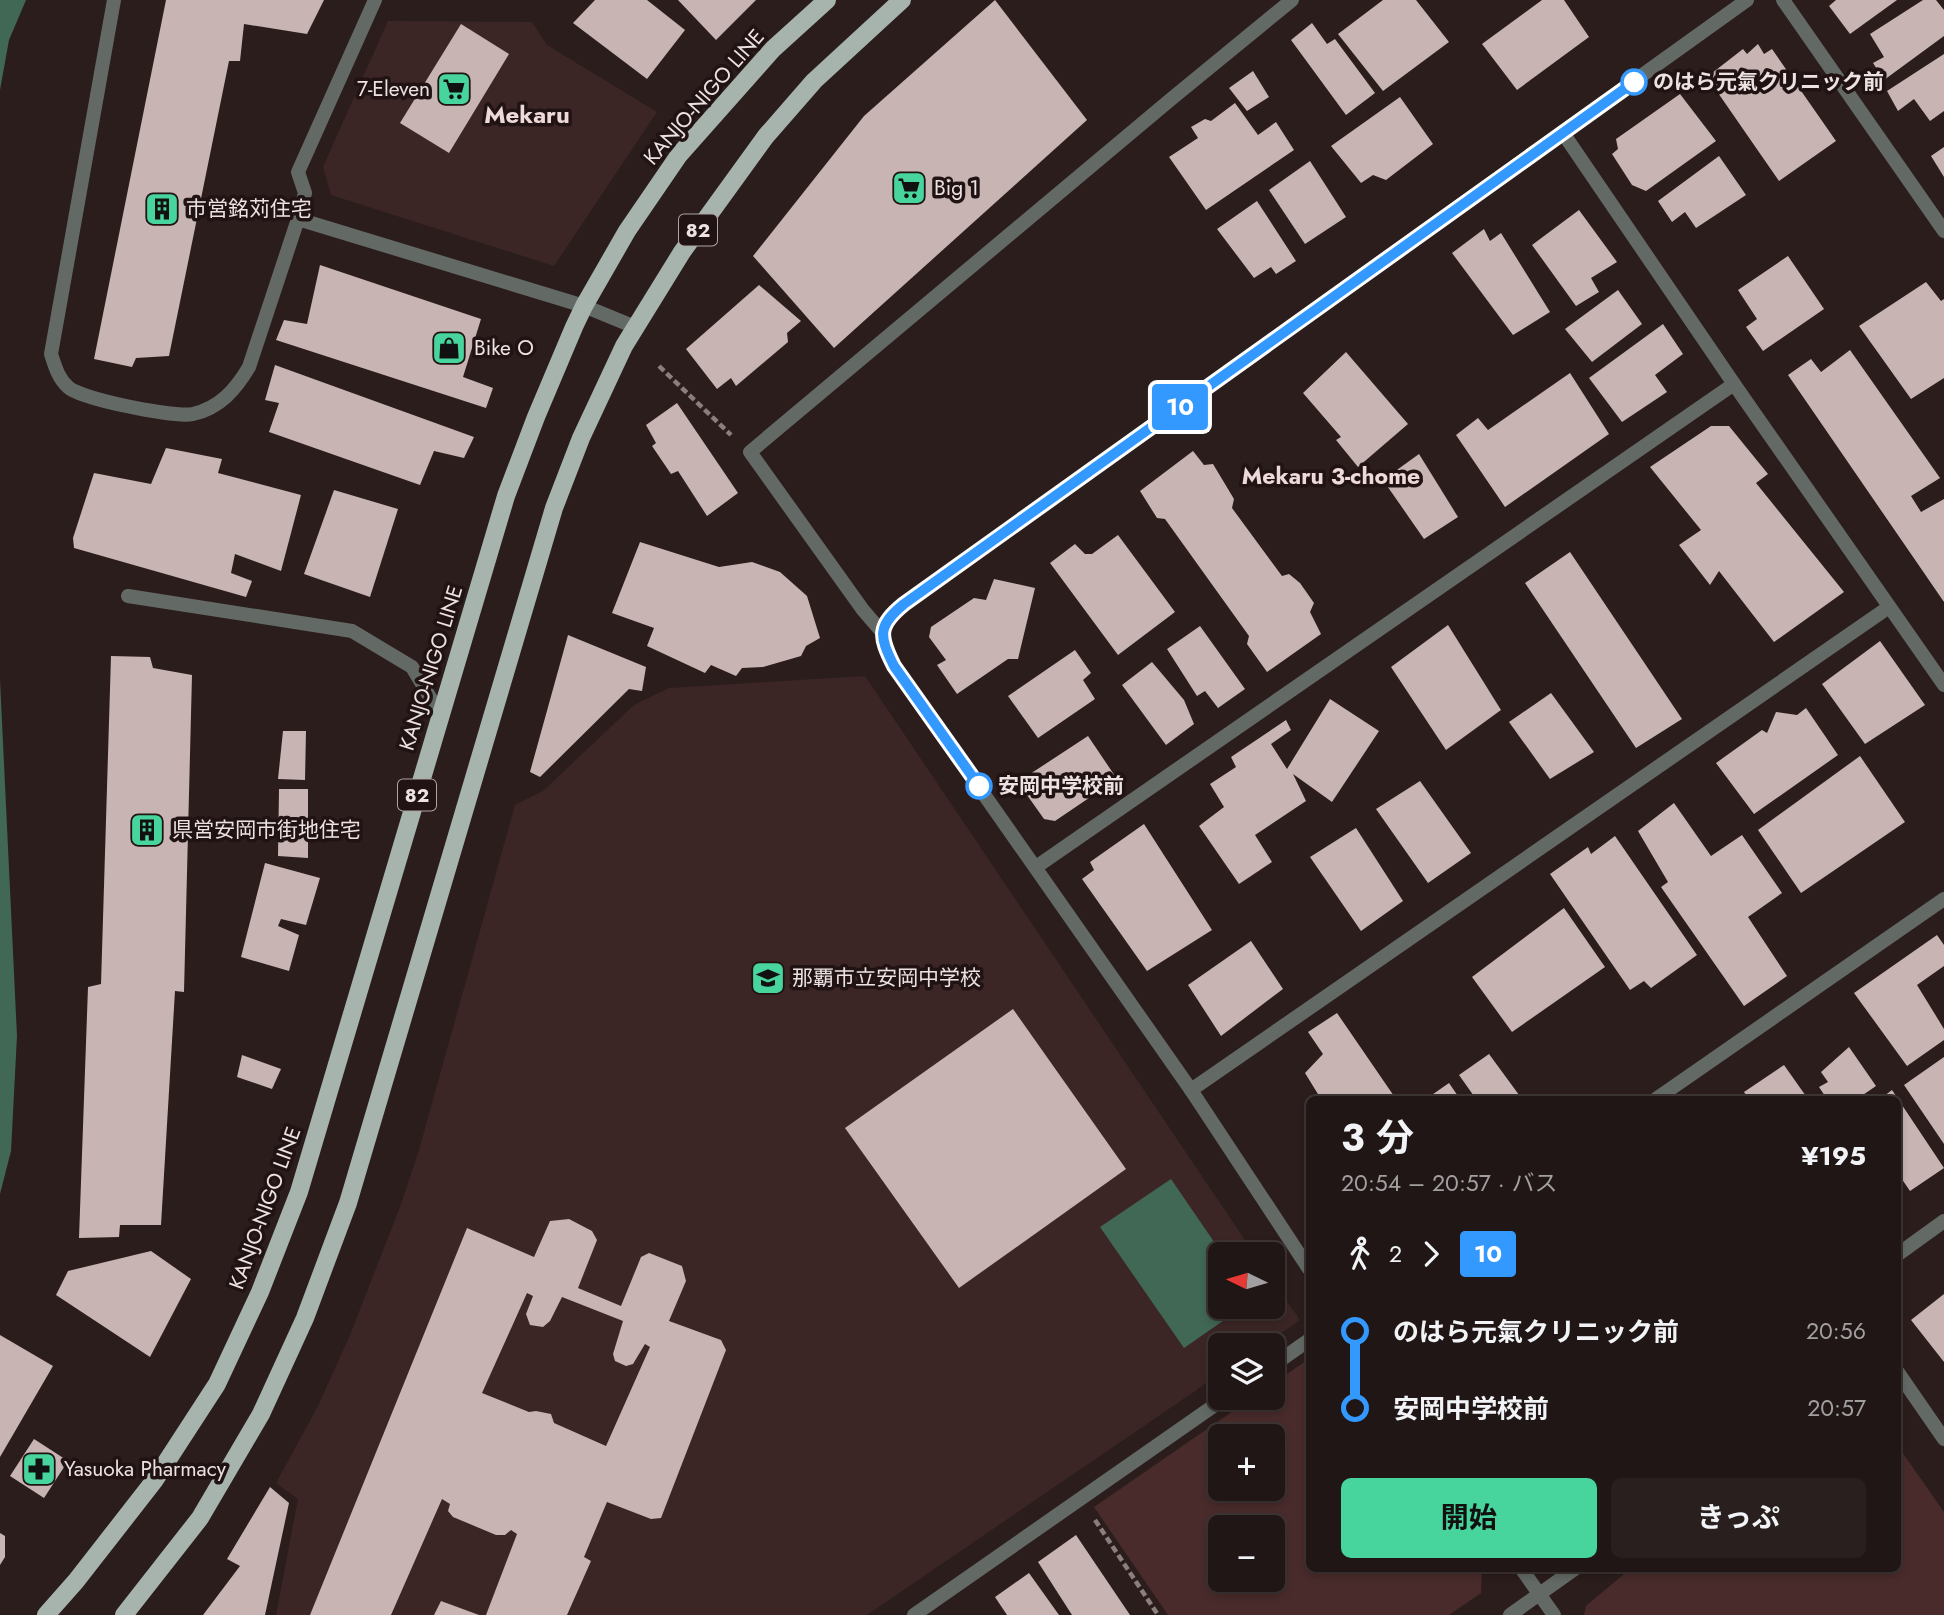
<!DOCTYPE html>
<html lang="ja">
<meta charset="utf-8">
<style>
:root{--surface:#201615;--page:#281f1e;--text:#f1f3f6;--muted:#a29fa0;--line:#3d3534;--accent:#47d49d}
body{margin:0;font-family:Jost,"Noto Sans JP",sans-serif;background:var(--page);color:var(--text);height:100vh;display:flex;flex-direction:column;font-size:26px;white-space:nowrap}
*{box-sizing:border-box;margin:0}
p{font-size:23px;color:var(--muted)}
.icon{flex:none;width:38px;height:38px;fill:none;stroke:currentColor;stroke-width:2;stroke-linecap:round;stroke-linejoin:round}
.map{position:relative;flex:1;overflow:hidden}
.side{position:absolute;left:1306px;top:1096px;width:595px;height:476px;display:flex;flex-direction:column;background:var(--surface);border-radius:10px;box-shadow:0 4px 10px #0003,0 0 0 2px var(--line)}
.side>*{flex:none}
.badge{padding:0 14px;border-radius:5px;font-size:24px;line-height:46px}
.needle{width:46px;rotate:275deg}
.fabs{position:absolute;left:1208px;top:1242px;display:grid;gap:14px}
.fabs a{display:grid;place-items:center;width:77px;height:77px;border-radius:10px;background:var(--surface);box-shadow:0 4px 10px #0003,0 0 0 2px var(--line);font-size:35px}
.map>.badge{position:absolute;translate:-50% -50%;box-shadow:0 0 0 4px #fff}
.legs{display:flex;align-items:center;gap:10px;height:77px;padding:0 35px;font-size:23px}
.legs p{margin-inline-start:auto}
.summary{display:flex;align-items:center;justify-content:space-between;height:119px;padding:0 35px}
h1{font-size:38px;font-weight:700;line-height:52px}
.cta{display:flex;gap:14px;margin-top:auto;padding:14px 35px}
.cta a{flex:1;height:80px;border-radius:10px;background:var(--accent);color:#111;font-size:28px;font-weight:700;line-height:80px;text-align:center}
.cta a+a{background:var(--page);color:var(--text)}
ul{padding:0 35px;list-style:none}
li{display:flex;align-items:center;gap:24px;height:77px;font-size:26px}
li i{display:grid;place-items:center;width:10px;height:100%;margin:0 9px;background:currentColor}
li i::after{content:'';width:18px;height:18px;margin:-9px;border:5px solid;border-radius:50%;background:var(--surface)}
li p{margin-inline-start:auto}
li:first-child i{background:linear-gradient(#0000 50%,currentColor 0)}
li:last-child i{background:linear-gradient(currentColor 50%,#0000 0)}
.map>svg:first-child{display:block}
.built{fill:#3b2625}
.green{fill:#492b2b;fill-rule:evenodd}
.water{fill:#416755}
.building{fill:#c7b4b3;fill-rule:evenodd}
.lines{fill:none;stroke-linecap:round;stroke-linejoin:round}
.path{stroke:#8b7f7e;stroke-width:4.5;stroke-dasharray:7 3.5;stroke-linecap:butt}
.service{stroke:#636a66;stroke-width:14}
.minor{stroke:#636a66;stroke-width:14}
.tertiary{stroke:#636a66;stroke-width:14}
.primary{stroke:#a6b4ad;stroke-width:18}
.line-1-casing{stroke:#fff;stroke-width:16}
.line-1{stroke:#39f;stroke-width:10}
.stop-1-dot{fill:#fff;stroke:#39f;stroke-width:3.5}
.labels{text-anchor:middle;stroke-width:7;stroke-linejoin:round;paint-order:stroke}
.shield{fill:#211313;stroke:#afa4a4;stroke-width:2}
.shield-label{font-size:19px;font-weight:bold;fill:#ece2e2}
.stop-label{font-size:21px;font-weight:bold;fill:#ece2e2;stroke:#211313;text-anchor:start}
.poi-label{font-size:21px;fill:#ece2e2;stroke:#211313;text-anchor:start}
.street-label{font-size:21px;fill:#ece2e2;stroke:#211313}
.neighbourhood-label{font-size:23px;font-weight:bold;fill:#edd9d8;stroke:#211313}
.quarter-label{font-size:24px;font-weight:bold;fill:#edd9d8;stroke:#211313}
</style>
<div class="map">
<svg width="1944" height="1615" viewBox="0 0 1944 1615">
<rect width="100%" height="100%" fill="#2b1d1c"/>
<!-- built -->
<g class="built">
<path d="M388,21L532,22L547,45L657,112L554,266L331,195L323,167Z"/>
<path d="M865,676L1255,1255H1220V1307H1272V1280L1300,1320L1262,1346H1220V1374L867,1615H276L298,1499L276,1483L318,1406L350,1335L400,1207L419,1150L515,805L543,791L634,705L669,688Z"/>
</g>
<!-- green -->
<g class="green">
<path d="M1309,1359V1568H1482L1481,1593L1449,1615H1168L1094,1507L1252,1398H1272V1384ZM1220,1437H1272V1489H1220ZM1220,1528H1272V1580H1220Z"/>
<path d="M1897,1445L1944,1512V1615H1584L1586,1606L1631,1568H1897Z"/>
</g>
<!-- water -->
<g class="water">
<path d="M0,0H26L9,40L0,90Z"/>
<path d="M0,680L17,1036L11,1151L0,1194Z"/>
<path d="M1171,1179L1223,1255H1220V1307H1243L1184,1348L1100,1227Z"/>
</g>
<!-- building -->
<g class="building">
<path d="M166,0H324L307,34L244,24L240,61H229L169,356L136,358L132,367L94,359Z"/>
<path d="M595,0H647L685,30L647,79L573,23Z"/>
<path d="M678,0H756L716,40Z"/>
<path d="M995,0L1087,120L834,348L753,256L864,116Z"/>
<path d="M1383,0H1416L1449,42L1383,91L1338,34Z"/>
<path d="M1542,0H1564L1589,37L1517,90L1482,44Z"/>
<path d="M1836,0H1897L1850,34L1829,6Z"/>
<path d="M1923,0H1936L1944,10V36L1884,80L1873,63L1884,57L1870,34Z"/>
<path d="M1312,23L1327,44L1335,39L1375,93L1346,115L1291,40Z"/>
<path d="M461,24L509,54L449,153L400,123Z"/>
<path d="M1758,44L1764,54L1772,49L1836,141L1779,181L1707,77L1743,49L1747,54Z"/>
<path d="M1944,54V111L1930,121L1914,99L1898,111L1887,91Z"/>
<path d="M1253,71L1269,97L1247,111L1229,88Z"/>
<path d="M1680,94L1716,141L1646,191L1632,185L1612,154L1618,149L1616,139Z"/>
<path d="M1400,97L1433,144L1386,180L1373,175L1361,183L1331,146Z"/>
<path d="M1235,103L1258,135L1276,122L1294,150L1206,210L1169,157L1198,138L1191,127L1205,119L1211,121Z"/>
<path d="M1944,147V177L1931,156Z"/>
<path d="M1719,156L1746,195L1696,228L1685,212L1672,222L1658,201Z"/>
<path d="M1310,161L1346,217L1305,244L1269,190Z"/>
<path d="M1257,201L1296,261L1276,274L1271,267L1254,278L1217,229Z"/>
<path d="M1579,210L1617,262L1591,278L1599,292L1576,306L1532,245Z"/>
<path d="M1484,229L1490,241L1501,233L1550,312L1513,335L1452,253Z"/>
<path d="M1788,256L1824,309L1763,351L1746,327L1757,319L1738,290Z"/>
<path d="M320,265L481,319L463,377L493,388L486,408L276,340L284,320L307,324Z"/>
<path d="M1926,282L1941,301L1944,299V378L1911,399L1859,326Z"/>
<path d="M759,285L801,321L787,333L788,342L736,386L731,378L717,389L686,349Z"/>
<path d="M1618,290L1642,324L1592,362L1565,329Z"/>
<path d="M1663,324L1683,354L1655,375L1667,392L1622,422L1589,378Z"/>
<path d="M1850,350L1940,478L1911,496L1921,512L1944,499V602L1788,375L1811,359L1821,372Z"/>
<path d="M1346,352L1408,424L1358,467L1336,440L1341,437L1303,393Z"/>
<path d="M275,365L474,437L464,458L434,451L420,485L269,432L279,403L265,400Z"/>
<path d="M1570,373L1609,434L1505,507L1456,435L1478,418L1488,430Z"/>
<path d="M677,403L738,493L707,516L678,471L671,474L652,446L656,443L646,425Z"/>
<path d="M1711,426H1729L1768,474L1756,483L1844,592L1774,642L1719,571L1710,585L1679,545L1701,530L1650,467Z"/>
<path d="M166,448L222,459L218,473L301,495L281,571L235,554L231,573L252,581L246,597L74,548L73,538L94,473L151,484Z"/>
<path d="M1193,451L1204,465L1213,464L1234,499L1232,508L1282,576L1289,574L1300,583L1314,603L1310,612L1321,634L1267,672L1247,644L1249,636L1165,519L1157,518L1140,491Z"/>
<path d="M1419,454L1458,517L1424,539L1383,480Z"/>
<path d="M334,490L398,509L370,597L304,574Z"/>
<path d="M1118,535L1175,612L1118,655L1050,563L1075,544L1085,554H1092Z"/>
<path d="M640,542L719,567L752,562L780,572L807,596L820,638L806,646L801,656L763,667L742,668L736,676L711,665L705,673L647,646L654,628L612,613Z"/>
<path d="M1570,552L1682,719L1636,748L1525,583Z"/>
<path d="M994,579L1035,588L1018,659H1008L957,694L937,665L946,660L929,637L931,627L974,598L986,600Z"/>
<path d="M1448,625L1501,710L1446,750L1391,667Z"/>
<path d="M1200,626L1245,689L1218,708L1205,691L1197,696L1167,649Z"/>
<path d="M568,635L646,667L642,691L629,689L540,777L530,772Z"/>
<path d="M1880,641L1925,705L1865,744L1822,684Z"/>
<path d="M1075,650L1091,673L1083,680L1095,699L1038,738L1008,696Z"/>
<path d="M111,656L150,657L153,668L192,675L184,992L175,991L161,1225H120L119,1237L79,1238L88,987L101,984Z"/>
<path d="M1152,662L1184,700L1194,724L1166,745L1122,685Z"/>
<path d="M1551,693L1594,752L1550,779L1509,722Z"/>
<path d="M1330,699L1379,731L1332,802L1293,774L1306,801L1255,835L1272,862L1239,884L1199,826L1224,807L1210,784L1236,767L1231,757L1286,720L1291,730L1271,744L1287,769Z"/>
<path d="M1806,708L1838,755L1754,814L1716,763L1762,730L1767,733L1776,712L1797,715Z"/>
<path d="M283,731H306L305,780L278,779Z"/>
<path d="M1088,736L1117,779L1055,821L1044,819L1022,788L1027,776Z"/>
<path d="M1860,756L1905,822L1801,893L1758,830Z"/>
<path d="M1420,781L1471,853L1428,883L1376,809Z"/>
<path d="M279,789H308V858L278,856Z"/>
<path d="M1674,803L1711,856L1742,835L1782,893L1748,917L1787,976L1744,1006L1661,887L1668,882L1638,831Z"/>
<path d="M1144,824L1212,930L1147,971L1082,879L1094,870L1090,862Z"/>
<path d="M1356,828L1403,901L1361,931L1310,857Z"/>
<path d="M1615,836L1697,955L1651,988L1644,981L1630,990L1550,874L1588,847L1591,854Z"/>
<path d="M265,863L320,878L306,925L281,919L278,926L299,935L289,971L241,957Z"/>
<path d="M1564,908L1605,967L1512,1032L1472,977Z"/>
<path d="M1937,935L1944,945V966L1917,985L1944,1029V1040L1907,1066L1854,993Z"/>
<path d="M1251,941L1283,989L1221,1036L1188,985Z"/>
<path d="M1013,1009L1126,1169L959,1288L845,1128Z"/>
<path d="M1337,1013L1396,1099H1321L1305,1073L1323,1054L1308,1032Z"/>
<path d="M1849,1047L1876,1086L1857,1099H1827L1819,1087L1828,1082L1821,1072Z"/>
<path d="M1489,1054L1522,1099H1476L1459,1075Z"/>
<path d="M242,1055L281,1069L272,1089L237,1077Z"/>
<path d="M1944,1057V1144L1904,1085Z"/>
<path d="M1784,1065L1808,1099H1749L1744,1092Z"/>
<path d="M1449,1083L1460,1099H1426Z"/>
<path d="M1892,1090L1944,1168L1910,1191L1897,1172V1099H1880Z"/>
<path d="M569,1219L592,1231L597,1240L578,1288L621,1306L641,1257L649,1253L682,1266L686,1281L669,1321L721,1340L726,1350L661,1518L651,1519L607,1502L584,1557L591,1561L567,1615H486L517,1534L511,1530L505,1535H496L453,1517L448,1511L450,1504L442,1499L391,1615H310L467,1228L534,1257L550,1221ZM527,1293L533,1296L526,1314L530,1325L543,1327L550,1321L562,1297L623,1321L613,1354L615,1361L626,1366L633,1364L645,1344L650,1347L606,1446L554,1423L551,1414L536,1411L529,1412L482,1393Z"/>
<path d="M151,1251L191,1279L150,1357L56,1295L68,1271Z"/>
<path d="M1944,1294V1362L1911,1320Z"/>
<path d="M0,1335L53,1366L0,1457Z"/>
<path d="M34,1439L68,1461L44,1498L10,1476Z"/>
<path d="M270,1487L289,1503L265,1615H203L240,1566L227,1559Z"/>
<path d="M0,1533L5,1536V1557L0,1565Z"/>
<path d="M1076,1535L1130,1615H1072L1038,1562Z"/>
<path d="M1029,1573L1059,1615H1007L995,1597Z"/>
<path d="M441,1601L479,1615H434Z"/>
</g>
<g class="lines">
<!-- path -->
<g class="path">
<path d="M659,366L731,435"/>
<path d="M1095,1520L1158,1615"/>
</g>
<!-- service -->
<g class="service">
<path d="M114,0L51,354C55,366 58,378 68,387C80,399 176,418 193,414C220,408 236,389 249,367L298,219L584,306L635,327"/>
<path d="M298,219L305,193L298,172L375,0"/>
</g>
<!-- minor -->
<g class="minor">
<path d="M1563,133L1734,384L1944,685"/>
<path d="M128,596L352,631L412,667L441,716"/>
<path d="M882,632L863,610L750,452L1170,100L1292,0"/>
<path d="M1036,867L1734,384"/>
<path d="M1191,1090L1889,607"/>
<path d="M1656,1099L1944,899"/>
<path d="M1272,1366L1309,1340"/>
<path d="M914,1615L1225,1398"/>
</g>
<!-- tertiary -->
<g class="tertiary">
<path d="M1783,0L1944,231"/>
<path d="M1897,1255L1944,1221"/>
<path d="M1309,1269L1191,1090L894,666C878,635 876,627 904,604L1747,0"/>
<path d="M1897,1371L1944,1439"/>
<path d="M1521,1568L1554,1615"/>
<path d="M1510,1615L1576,1568"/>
</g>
<!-- primary -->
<g class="primary">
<path d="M46,1615L76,1581L154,1481L217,1384L260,1292L299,1192L506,496L536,417L574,327L584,306L627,231L679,155L773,49L827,0"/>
<path d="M124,1615L200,1518L261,1414L305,1318L348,1203L554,508L581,438L624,346L682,252L766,136L814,81L902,0"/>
</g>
</g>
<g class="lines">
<!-- line-1 casing -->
<g class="line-1-casing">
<path id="line-1" d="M979,786L894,666C879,636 877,626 904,604L1634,82"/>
</g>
<!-- line-1 -->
<use href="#line-1" class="line-1"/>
</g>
<!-- icons -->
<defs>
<g id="supermarket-square" transform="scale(1.75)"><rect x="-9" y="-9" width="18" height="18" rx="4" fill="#47d49d" stroke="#211313"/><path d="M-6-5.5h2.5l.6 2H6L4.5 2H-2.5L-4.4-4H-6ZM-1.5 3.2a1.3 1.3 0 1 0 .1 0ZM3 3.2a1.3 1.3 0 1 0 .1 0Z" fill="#111"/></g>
<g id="building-square" transform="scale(1.75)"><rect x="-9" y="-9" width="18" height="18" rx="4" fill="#47d49d" stroke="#211313"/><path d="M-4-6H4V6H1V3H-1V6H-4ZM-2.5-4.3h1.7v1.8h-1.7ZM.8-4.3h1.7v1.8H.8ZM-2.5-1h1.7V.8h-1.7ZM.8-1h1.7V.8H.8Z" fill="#111"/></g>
<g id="shop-square" transform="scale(1.75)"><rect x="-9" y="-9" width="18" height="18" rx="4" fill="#47d49d" stroke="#211313"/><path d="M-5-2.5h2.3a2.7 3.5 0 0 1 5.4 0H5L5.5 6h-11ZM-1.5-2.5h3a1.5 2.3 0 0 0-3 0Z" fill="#111"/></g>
<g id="school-square" transform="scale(1.75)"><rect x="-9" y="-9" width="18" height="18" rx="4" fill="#47d49d" stroke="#211313"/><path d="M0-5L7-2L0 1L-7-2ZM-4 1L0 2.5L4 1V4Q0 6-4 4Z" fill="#111"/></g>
<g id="pharmacy-square" transform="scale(1.75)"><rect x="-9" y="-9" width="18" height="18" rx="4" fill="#47d49d" stroke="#211313"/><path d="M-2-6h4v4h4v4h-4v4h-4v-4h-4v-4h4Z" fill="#111"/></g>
</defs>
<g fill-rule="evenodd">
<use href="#supermarket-square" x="454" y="89"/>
<use href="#supermarket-square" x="909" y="188"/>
<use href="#building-square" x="162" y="209"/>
<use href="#shop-square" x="449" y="348"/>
<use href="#building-square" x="147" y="830"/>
<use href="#school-square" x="768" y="978"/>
<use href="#pharmacy-square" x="39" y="1469"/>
</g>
<!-- markers -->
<g class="stop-1-dot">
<circle cx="1634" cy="82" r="12"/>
<circle cx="979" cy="786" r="12"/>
</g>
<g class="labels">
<!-- shield labels -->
<g class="shield">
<rect x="679" y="214.5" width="38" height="31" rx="5"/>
<rect x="398" y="779.5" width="38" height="31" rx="5"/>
</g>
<g class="shield-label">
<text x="698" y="237">82</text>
<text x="417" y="802">82</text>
</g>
<!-- stop labels -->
<g class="stop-label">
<text x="1653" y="89">のはら元氣クリニック前</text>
<text x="998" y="793">安岡中学校前</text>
</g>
<!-- poi labels -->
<g class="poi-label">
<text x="430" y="96" text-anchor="end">7-Eleven</text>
<text x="934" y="195">Big 1</text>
<text x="186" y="216">市営銘苅住宅</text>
<text x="474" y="355">Bike O</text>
<text x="172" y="837">県営安岡市街地住宅</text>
<text x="792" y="985">那覇市立安岡中学校</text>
<text x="64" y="1476">Yasuoka Pharmacy</text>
</g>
<!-- street labels -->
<g class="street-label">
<text transform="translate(704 97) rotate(-49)" y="7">KANJO-NIGO LINE</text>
<text transform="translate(431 668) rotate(-73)" y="7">KANJO-NIGO LINE</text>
<text transform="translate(265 1208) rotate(-70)" y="7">KANJO-NIGO LINE</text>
</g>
<!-- neighbourhood labels -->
<g class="neighbourhood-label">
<text x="1331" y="484">Mekaru 3-chome</text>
</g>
<!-- quarter labels -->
<g class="quarter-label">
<text x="527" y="123">Mekaru</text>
</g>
</g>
</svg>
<div class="fabs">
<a><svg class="needle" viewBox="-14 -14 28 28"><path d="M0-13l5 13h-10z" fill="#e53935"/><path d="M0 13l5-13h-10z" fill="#a29fa0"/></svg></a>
<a><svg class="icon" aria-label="layers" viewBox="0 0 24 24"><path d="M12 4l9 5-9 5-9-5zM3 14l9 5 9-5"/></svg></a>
<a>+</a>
<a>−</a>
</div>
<b class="badge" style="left:1180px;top:407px;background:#39f;color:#fff">10</b>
<section class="side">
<div class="summary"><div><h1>3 分</h1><p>20:54 – 20:57 · バス</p></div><b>¥195</b></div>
<div class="legs"><svg class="icon" aria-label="walk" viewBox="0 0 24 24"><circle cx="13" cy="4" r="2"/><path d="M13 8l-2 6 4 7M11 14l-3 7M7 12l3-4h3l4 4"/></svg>2<svg class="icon" aria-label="forward" viewBox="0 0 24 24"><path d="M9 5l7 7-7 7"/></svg><b class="badge" style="background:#39f;color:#fff">10</b></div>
<ul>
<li><i style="color:#39f"></i><b>のはら元氣クリニック前</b><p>20:56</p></li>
<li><i style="color:#39f"></i><b>安岡中学校前</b><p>20:57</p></li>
</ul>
<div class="cta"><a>開始</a><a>きっぷ</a></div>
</section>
</div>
